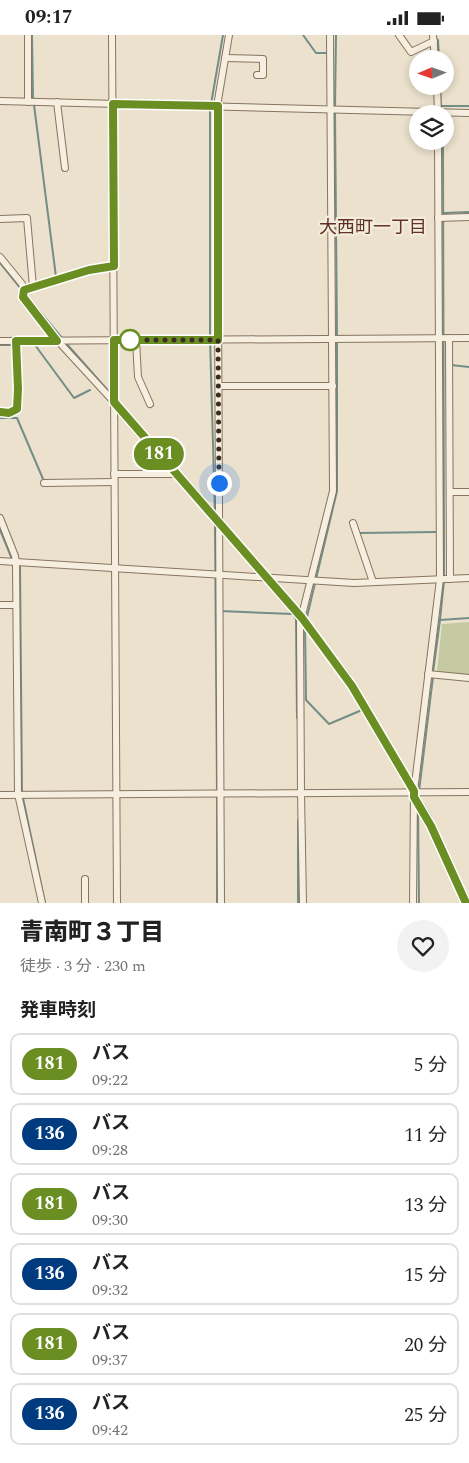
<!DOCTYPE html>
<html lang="ja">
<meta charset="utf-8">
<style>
:root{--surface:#fff;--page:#f2f2f2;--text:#222;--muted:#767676;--line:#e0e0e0}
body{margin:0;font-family:Spectral,"Noto Sans JP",serif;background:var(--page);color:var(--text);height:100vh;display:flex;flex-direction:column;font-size:19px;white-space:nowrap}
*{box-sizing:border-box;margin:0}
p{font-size:16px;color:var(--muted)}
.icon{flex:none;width:28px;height:28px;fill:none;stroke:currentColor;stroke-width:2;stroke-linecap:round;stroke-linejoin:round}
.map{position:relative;height:868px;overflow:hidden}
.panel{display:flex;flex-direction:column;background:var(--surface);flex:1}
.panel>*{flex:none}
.badge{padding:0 10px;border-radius:16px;font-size:18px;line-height:32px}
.needle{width:32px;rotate:268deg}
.fabs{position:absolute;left:409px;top:15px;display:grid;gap:10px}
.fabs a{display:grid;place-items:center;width:45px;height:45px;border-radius:50%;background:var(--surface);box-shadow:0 2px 8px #0003;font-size:25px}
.you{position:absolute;width:25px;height:25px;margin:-12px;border:4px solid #fff;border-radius:50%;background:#1a73e8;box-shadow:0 0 0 8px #1a73e833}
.map>.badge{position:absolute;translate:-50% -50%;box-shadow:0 0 0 2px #fff}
h2{padding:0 20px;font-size:19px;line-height:45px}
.round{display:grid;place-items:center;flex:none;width:52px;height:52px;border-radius:26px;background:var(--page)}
.overview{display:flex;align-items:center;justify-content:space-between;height:85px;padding:0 20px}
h1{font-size:24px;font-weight:800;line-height:38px}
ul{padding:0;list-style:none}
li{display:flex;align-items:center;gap:15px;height:62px;margin:0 10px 8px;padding:0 10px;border:2px solid var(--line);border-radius:10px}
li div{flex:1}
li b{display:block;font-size:19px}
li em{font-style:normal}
li .badge{min-width:55px;font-weight:700;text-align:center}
.status{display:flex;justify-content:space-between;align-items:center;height:35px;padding:0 25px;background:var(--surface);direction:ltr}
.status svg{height:14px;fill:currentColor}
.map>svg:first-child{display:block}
.green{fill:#c5c9a1}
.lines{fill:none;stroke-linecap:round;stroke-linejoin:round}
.stream{stroke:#738e87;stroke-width:2}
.minor-casing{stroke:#877461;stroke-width:8}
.minor{stroke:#f6efdf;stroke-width:6}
.line-casing{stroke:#fff;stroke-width:11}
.line{stroke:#6b8e23;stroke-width:8}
.walk{stroke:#392d23;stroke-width:5;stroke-dasharray:0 9}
.stop-dot{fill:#fff;stroke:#6b8e23;stroke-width:2.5}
.labels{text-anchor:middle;stroke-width:4.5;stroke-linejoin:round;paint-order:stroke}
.neighbourhood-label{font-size:18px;fill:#613127;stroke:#f3ecdb}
</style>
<div class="status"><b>09:17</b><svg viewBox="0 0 49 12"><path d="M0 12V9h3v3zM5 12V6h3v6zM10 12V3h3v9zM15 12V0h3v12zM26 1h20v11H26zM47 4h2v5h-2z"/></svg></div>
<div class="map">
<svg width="469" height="868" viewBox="0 0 469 868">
<rect width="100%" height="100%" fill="#ebe1cc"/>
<!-- green -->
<path class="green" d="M469,587V641L437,637L442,589Z"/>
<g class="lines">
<!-- stream -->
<g class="stream">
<path d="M32,0L33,62L56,242"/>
<path d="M303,0L316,18H326"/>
<path d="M435,3L438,5L439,24"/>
<path d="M440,51L441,76"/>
<path d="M211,69L223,0"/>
<path d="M441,71H469"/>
<path d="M335,72L336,0"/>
<path d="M210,74V303L215,481"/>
<path d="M335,77L337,302"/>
<path d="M443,106L444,541"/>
<path d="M444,178L469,177"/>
<path d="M0,228L22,255"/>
<path d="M25,259L62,303"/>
<path d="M65,307L111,359"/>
<path d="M0,310H35L74,363L90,355"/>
<path d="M451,330L469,332"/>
<path d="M116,365L216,477"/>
<path d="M0,383H17L43,444"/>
<path d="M222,485L269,540"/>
<path d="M215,486L217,756"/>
<path d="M0,495L12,524"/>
<path d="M360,498L436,497"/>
<path d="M17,529L20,532L22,758"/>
<path d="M274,546L280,554"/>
<path d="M444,546L440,585L469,583"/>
<path d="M220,576L293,579L296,584L297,683"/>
<path d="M306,586L337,456V307"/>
<path d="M305,590L306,665L329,689L362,675L398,737"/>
<path d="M321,604L349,639L358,655"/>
<path d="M433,637L440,585"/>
<path d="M419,756L433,642"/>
<path d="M417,759L430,780L469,867"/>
<path d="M217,761V868"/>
<path d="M23,763L45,868"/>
<path d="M418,773L419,868"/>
<path d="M298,868V785"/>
</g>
<!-- minor casing -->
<g class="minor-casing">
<g id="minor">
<path d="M28,0V67"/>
<path d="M112,0L117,868"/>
<path d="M399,0L411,17L434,6"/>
<path d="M433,0L435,24"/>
<path d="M225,23L263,24V40H257"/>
<path d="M437,51L438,79"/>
<path d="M0,66L469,78"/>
<path d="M57,67L65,133"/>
<path d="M438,183L469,182"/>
<path d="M0,184L27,183L33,252"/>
<path d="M0,222L22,249L24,254L23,262L57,305L114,367L302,583L352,651L414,757"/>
<path d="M24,255L89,235L113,231"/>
<path d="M449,303L450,544"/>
<path d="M136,305L138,342L150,369"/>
<path d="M0,306L469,303"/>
<path d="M219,351H333"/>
<path d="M0,377L9,378L17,374L18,354L16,306"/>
<path d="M114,439H176"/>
<path d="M44,448L114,447"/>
<path d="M450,457H469"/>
<path d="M0,483L15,521L16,527L18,759L42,868"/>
<path d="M353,488L373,547"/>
<path d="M0,526L354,548L469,543"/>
<path d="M0,570H16"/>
<path d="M428,639L469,643"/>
<path d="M0,760L469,757"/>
<path d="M415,764L431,791L466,868"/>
<path d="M85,844V868"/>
<path d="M221,868L217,71L229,0"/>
<path d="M303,868L301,758L300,588L333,456L330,0"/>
<path d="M413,868L414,757L440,544L438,106"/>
</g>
</g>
<!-- minor -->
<use href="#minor" class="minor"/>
</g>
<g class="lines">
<!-- line casing -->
<g class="line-casing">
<path id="line" d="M0,377L9,378L17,374L18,354L16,306H57L23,262L24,255L89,235L114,231L113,69L218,71V305H114V367L302,583L352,651L414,756V762L431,791L466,868"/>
</g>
<!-- line -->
<use href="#line" class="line"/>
<!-- walk -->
<path class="walk" d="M130,305H125H218L219,448"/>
</g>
<!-- markers -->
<circle class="stop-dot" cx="130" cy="305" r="10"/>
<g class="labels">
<!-- neighbourhood labels -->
<g class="neighbourhood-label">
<text x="373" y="198">大西町一丁目</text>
</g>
</g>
</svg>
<div class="fabs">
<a><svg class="needle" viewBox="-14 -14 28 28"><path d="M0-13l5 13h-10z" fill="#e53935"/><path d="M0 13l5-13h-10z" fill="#767676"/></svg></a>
<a><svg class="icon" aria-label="layers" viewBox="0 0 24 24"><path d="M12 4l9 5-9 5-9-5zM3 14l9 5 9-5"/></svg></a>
</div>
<div class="you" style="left:219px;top:448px"></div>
<b class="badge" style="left:159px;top:419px;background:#6b8e23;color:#fff">181</b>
</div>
<section class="panel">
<div class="overview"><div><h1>青南町３丁目</h1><p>徒歩 · 3 分 · 230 m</p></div><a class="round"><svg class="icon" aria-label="heart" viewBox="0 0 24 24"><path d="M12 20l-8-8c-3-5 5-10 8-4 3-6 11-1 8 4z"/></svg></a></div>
<h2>発車時刻</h2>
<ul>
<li><span class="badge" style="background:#6b8e23;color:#fff">181</span><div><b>バス</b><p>09:22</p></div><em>5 分</em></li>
<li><span class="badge" style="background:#003b80;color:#fff">136</span><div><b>バス</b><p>09:28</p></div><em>11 分</em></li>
<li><span class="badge" style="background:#6b8e23;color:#fff">181</span><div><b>バス</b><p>09:30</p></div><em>13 分</em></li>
<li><span class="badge" style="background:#003b80;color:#fff">136</span><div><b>バス</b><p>09:32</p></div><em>15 分</em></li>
<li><span class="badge" style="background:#6b8e23;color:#fff">181</span><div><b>バス</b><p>09:37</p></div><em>20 分</em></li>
<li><span class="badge" style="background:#003b80;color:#fff">136</span><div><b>バス</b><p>09:42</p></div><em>25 分</em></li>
</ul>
</section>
